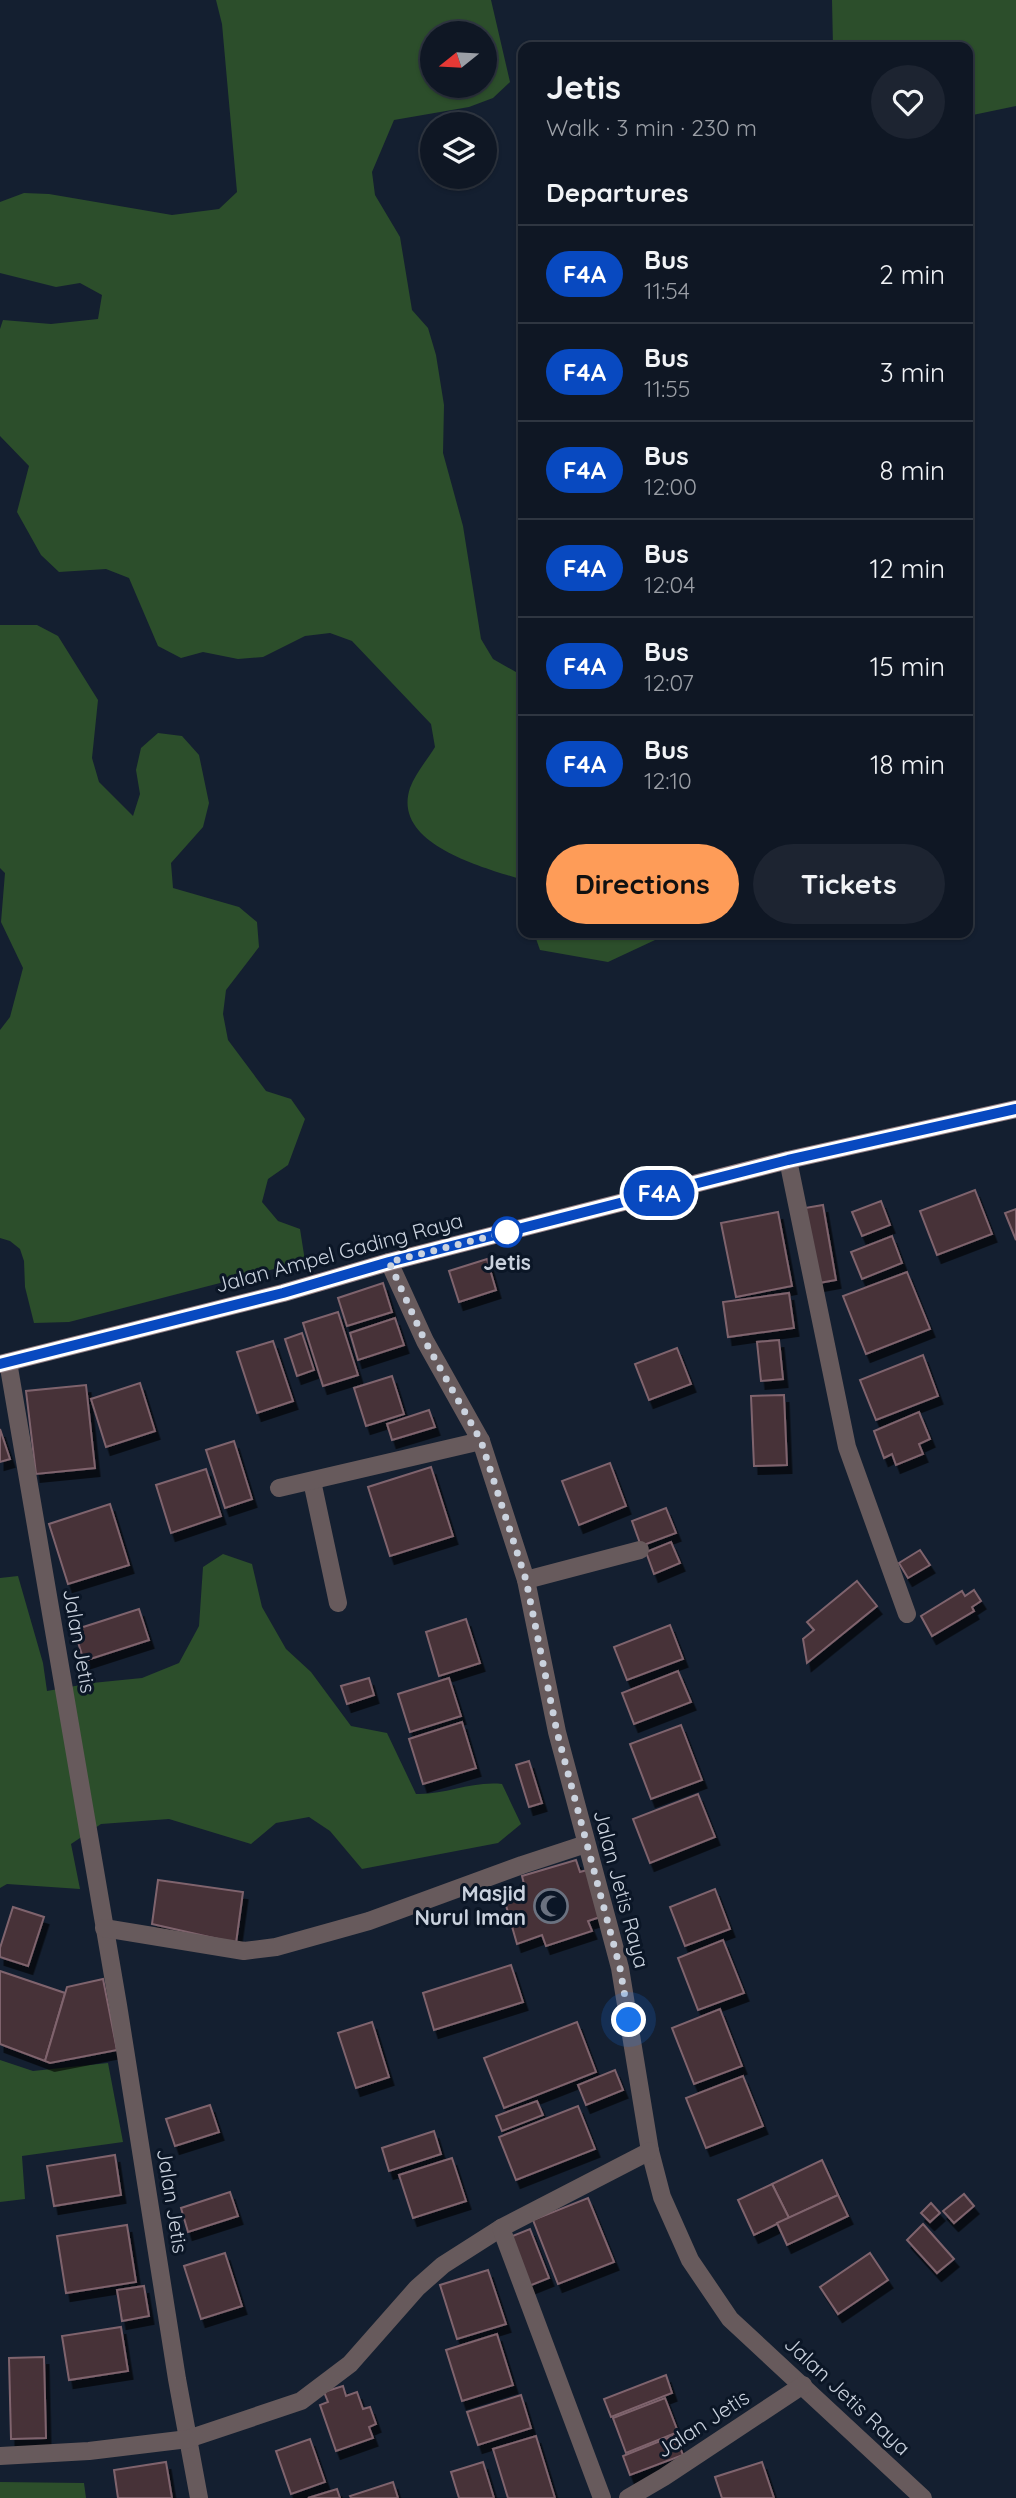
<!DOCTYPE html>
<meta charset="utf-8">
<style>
:root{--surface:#0f1724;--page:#1d2431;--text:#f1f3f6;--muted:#9b9fa6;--line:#2f3641;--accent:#fe9c58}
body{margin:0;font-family:Quicksand,sans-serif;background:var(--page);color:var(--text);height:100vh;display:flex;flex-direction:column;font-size:26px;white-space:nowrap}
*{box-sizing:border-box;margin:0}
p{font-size:23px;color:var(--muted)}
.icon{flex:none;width:38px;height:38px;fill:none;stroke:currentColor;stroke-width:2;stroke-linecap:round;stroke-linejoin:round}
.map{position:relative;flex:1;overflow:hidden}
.side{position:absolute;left:518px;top:42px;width:455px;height:896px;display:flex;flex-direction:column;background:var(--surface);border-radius:14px;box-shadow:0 2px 5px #0004,0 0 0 2px var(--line)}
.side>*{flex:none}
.badge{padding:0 14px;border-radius:23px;font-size:24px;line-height:46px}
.needle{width:46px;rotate:252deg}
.fabs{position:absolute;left:420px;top:21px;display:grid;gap:14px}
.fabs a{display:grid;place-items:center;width:77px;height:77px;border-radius:50%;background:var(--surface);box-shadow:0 2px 5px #0004,0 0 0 2px var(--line);font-size:35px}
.you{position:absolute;width:35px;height:35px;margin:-18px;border:5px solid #fff;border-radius:50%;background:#1a73e8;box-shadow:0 0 0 10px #1a73e833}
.map>.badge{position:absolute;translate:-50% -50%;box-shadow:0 0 0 4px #fff}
h2{padding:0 28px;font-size:26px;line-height:63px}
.round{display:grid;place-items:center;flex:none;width:74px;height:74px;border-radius:37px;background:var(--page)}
.headline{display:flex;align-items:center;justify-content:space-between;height:119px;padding:0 28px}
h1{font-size:33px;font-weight:800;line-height:52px}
.action{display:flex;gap:14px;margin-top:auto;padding:14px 28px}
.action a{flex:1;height:80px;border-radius:42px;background:var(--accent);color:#111;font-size:28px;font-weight:800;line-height:80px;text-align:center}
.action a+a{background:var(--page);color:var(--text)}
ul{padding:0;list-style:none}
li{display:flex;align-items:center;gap:21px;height:98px;padding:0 28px;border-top:2px solid var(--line)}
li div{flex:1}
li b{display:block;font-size:26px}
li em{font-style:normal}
li .badge{min-width:77px;font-weight:700;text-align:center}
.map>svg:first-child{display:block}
.green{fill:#2c4e2b;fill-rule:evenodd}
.building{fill:#473038;stroke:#7f646d;stroke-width:2;filter:url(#shadow)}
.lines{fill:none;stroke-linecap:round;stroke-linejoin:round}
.street{stroke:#675a5c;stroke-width:18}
.secondary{stroke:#907c80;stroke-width:18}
.line-casing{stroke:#fff;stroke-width:16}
.line{stroke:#0849c0;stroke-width:10}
.walk{stroke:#cad2de;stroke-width:7;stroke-dasharray:0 12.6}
.stop-dot{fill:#fff;stroke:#0849c0;stroke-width:3.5}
.labels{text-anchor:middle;stroke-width:6;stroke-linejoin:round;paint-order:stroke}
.street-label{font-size:21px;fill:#cad2de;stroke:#0b1626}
.stop-label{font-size:21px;font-weight:bold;fill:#cad2de;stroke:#0b1626}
.poi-label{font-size:21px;font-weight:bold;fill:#cad2de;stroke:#0b1626;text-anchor:end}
</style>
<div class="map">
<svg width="1016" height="2498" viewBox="0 0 1016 2498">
<defs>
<filter id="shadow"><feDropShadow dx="4.5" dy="8" stdDeviation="0" flood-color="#0009"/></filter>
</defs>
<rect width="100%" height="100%" fill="#141f30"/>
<!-- green -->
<g class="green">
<path d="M216,0H491L510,82L493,98L469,107L394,120L372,172L375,195L400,237L412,310L428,328L436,355L444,405L443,453L463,526L481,639L493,659L523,676V880C486,868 391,845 410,788C415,774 427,760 435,747L431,724L352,641L330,633L305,636L263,657L238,659L203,652L181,658L158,646L129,578L106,569L59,572L41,555L17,512L29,466L0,436V329L3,320L51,324L98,319L102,295L80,283L56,287L0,273V202L24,193L49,194L172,215L219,209L237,192L222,24ZM432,33H485V86H432Z"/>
<path d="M832,0H1016V106L968,116V47H833Z"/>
<path d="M0,625H37L58,636L98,700L92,758L99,782L133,816L140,794L136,770L141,748L158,733L182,736L199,755L209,803L203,827L171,863L173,888L239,907L257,922L259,947L226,990L223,1014L228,1040L266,1091L291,1099L305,1119L288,1165L268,1179L262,1202L278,1221L300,1229L305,1261L69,1322L34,1323L25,1287L24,1261L20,1249L10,1241L0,1238V1030L10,1017L23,968L1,922L5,873L0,868Z"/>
<path d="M534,933H670L608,962L540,950Z"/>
<path d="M223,1554L252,1564L262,1607L286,1649L311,1672L351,1726L387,1733L416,1794C446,1795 470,1781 502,1784L521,1824L498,1843L362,1869L330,1831L309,1817L276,1823L251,1844L169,1819L101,1824L71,1844L80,1889L7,1884L0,1888V1578L18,1576L43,1663L47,1691L92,1683L142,1678L179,1663L199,1626L203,1567Z"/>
<path d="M0,2060L33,2071L108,2063L123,2142L22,2156L25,2199L0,2202Z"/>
<path d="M0,2482L84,2483L86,2498H0Z"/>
</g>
<!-- building -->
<g class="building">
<path d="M975,1190L992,1234L937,1255L920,1211Z"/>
<path d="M881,1201L890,1225L862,1236L852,1212Z"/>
<path d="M823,1205L836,1280L819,1283L805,1208Z"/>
<path d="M1016,1209V1240L1005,1213Z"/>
<path d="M778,1212L792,1286L736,1297L721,1223Z"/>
<path d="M892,1236L902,1263L862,1279L851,1252Z"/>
<path d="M487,1259L496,1290L459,1302L449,1271Z"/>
<path d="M907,1272L930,1329L866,1354L843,1296Z"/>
<path d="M383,1283L392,1312L347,1326L338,1298Z"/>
<path d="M789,1293L794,1328L728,1337L723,1302Z"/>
<path d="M338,1312L358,1375L323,1386L303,1323Z"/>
<path d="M395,1318L404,1345L358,1360L350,1333Z"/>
<path d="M302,1333L314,1370L297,1376L285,1339Z"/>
<path d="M779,1340L783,1379L761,1381L757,1342Z"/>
<path d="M273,1341L293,1401L257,1413L237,1352Z"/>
<path d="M677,1348L691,1384L649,1400L635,1364Z"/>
<path d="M923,1355L938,1396L876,1420L860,1380Z"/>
<path d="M392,1376L404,1414L366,1426L354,1388Z"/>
<path d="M140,1383L155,1431L106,1447L91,1399Z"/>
<path d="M86,1385L95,1468L36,1474L26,1391Z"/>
<path d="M784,1395L787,1465L754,1466L751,1396Z"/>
<path d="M429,1410L435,1427L392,1440L387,1424Z"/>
<path d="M919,1412L930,1439L919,1444L923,1454L896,1465L892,1454L884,1458L874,1431Z"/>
<path d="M0,1429L10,1459L0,1462Z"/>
<path d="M234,1441L252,1499L225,1508L206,1450Z"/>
<path d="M610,1463L626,1506L579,1525L562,1481Z"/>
<path d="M431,1467L453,1536L390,1556L368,1487Z"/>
<path d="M206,1469L221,1516L171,1533L156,1485Z"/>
<path d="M110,1504L129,1565L68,1584L49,1524Z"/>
<path d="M666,1508L676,1533L641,1546L632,1521Z"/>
<path d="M671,1542L680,1563L654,1574L646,1552Z"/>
<path d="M920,1550L930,1565L908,1578L899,1563Z"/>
<path d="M857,1581L877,1606L807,1663L803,1639L814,1630L807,1622Z"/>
<path d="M974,1590L981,1601L972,1607L974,1611L932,1636L921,1616L962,1591L965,1596Z"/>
<path d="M139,1609L149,1640L84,1661L74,1630Z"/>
<path d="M466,1619L480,1663L439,1676L426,1632Z"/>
<path d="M670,1625L683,1659L627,1680L614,1647Z"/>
<path d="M678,1671L691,1702L634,1724L622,1693Z"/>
<path d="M369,1678L374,1695L347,1704L341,1686Z"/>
<path d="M449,1678L461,1716L410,1732L398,1694Z"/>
<path d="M462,1722L476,1768L423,1784L409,1739Z"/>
<path d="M681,1725L702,1780L651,1799L630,1744Z"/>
<path d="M529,1761L542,1803L529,1807L516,1765Z"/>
<path d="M698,1794L715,1837L650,1863L633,1819Z"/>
<path d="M576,1860L580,1872L587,1870L600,1917L588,1921L592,1931L546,1946L542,1935L517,1944L503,1895L525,1888L522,1876Z"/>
<path d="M158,1880L243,1892L236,1943L152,1924Z"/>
<path d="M715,1889L730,1929L685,1946L670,1907Z"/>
<path d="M13,1907L44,1917L28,1966L0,1957V1948Z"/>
<path d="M723,1940L744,1993L698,2010L678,1958Z"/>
<path d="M511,1965L523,2002L434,2030L423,1993Z"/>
<path d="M0,1971L65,1993L45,2061L0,2044Z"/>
<path d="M103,1979L117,2050L50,2063L45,2061L67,1987Z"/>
<path d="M720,2009L742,2066L694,2084L672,2028Z"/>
<path d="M372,2022L389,2077L356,2088L338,2033Z"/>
<path d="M577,2022L596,2072L504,2108L484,2058Z"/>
<path d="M615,2070L623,2090L586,2105L578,2085Z"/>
<path d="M743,2076L763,2126L706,2148L686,2098Z"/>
<path d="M537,2101L543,2115L502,2131L496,2116Z"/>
<path d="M210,2105L219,2132L175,2146L166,2119Z"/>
<path d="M578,2106L595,2149L516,2180L499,2137Z"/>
<path d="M434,2131L441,2154L389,2171L382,2148Z"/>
<path d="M115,2155L121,2195L54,2206L47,2166Z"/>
<path d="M452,2158L466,2201L413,2218L399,2175Z"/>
<path d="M822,2160L838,2195L789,2218L772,2184Z"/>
<path d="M772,2184L789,2218L754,2235L738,2200Z"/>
<path d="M230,2192L238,2216L188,2232L181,2208Z"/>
<path d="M964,2194L974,2206L954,2223L943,2211Z"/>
<path d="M838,2195L848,2216L787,2245L777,2223Z"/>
<path d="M588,2198L614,2262L558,2284L533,2220Z"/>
<path d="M931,2203L940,2213L930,2222L921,2213Z"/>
<path d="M923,2224L954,2259L937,2273L907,2240Z"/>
<path d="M127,2225L136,2282L66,2293L57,2236Z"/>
<path d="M530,2229L549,2278L529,2286L510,2237Z"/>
<path d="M225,2253L242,2306L201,2319L184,2266Z"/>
<path d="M870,2253L888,2280L838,2314L820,2287Z"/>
<path d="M488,2270L506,2324L457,2339L440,2285Z"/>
<path d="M144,2286L149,2316L122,2321L117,2290Z"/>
<path d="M121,2327L128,2371L69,2380L62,2336Z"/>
<path d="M497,2334L513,2385L462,2401L446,2350Z"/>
<path d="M44,2357L46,2438L11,2439L9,2358Z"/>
<path d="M666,2375L672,2393L611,2417L604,2399Z"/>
<path d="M343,2386L346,2396L357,2392L363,2409L370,2407L376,2424L369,2427L373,2438L336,2451L320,2405L328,2402L324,2392Z"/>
<path d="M521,2395L531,2428L478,2445L467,2412Z"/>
<path d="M665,2398L678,2432L626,2453L613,2418Z"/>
<path d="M675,2435L683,2455L630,2475L623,2456Z"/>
<path d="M536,2436L555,2498H508L493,2449Z"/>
<path d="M310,2439L325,2482L291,2494L276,2451Z"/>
<path d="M166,2462L172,2498H118L114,2470Z"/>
<path d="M483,2462L494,2498H459L451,2472Z"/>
<path d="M762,2462L774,2498H722L715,2477Z"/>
<path d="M393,2482L398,2498H351L350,2496Z"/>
<path d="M337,2489L340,2498H308Z"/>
</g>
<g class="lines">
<!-- street -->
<g class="street">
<path d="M788,1160L847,1447L907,1614"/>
<path d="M389,1262L425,1341L481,1441L526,1580L557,1732L620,1968L650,2151L662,2197L690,2260L730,2319L923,2498"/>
<path d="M8,1362L118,2005L177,2379L199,2498"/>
<path d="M312,1481L338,1603"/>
<path d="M279,1488L481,1441"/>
<path d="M526,1580L640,1550"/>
<path d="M104,1928L244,1951L276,1947L369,1921L522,1865L586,1844"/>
<path d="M0,2456L89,2451L188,2439L301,2401L350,2364L417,2288L443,2265L501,2228"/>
<path d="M602,2498L501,2228L650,2151"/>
<path d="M628,2498L664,2477L803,2385"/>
</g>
<!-- secondary -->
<path class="secondary" d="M0,1364L283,1293L389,1262L788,1160L1016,1109"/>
</g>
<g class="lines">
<!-- line casing -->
<g class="line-casing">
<path id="line" d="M0,1364L283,1293L389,1262L788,1160L1016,1109"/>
</g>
<!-- line -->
<use href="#line" class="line"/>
<!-- walk -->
<path class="walk" d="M507,1232L389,1262L425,1341L481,1441L526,1580L557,1732L620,1968L629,2020"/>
</g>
<!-- icons -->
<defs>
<g id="mosque-ring" transform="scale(1.75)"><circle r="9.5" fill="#0b1626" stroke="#6b7280" stroke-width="1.5"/><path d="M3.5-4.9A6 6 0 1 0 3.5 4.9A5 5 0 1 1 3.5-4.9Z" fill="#6b7280"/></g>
</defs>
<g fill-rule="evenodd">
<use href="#mosque-ring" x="551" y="1906"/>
</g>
<!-- markers -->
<circle class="stop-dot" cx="507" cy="1232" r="14"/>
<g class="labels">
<!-- street labels -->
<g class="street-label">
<text transform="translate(339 1253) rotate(-15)" y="7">Jalan Ampel Gading Raya</text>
<text transform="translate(79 1641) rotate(80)" y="7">Jalan Jetis</text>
<text transform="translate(621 1889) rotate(75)" y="7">Jalan Jetis Raya</text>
<text transform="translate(172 2201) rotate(81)" y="7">Jalan Jetis</text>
<text transform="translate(847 2396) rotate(43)" y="7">Jalan Jetis Raya</text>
<text transform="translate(703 2424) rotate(-33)" y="7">Jalan Jetis</text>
</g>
<!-- stop labels -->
<g class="stop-label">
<text x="507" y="1270">Jetis</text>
</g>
<!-- poi labels -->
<g class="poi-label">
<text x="526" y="1901">Masjid<tspan x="526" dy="24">Nurul Iman</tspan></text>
</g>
</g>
</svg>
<div class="fabs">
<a><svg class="needle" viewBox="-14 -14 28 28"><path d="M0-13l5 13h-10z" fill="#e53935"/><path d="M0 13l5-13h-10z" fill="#9b9fa6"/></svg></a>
<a><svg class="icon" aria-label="layers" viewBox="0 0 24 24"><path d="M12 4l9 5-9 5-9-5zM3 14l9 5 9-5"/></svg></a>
</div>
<div class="you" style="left:629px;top:2020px"></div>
<b class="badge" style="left:659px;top:1193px;background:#0849c0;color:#fff">F4A</b>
<section class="side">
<div class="headline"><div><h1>Jetis</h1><p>Walk · 3 min · 230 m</p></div><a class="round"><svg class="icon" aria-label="heart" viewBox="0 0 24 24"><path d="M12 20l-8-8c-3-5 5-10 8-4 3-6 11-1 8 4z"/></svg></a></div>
<h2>Departures</h2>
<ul>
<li><span class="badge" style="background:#0849c0;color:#fff">F4A</span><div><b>Bus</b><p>11:54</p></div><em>2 min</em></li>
<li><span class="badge" style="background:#0849c0;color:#fff">F4A</span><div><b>Bus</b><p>11:55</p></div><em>3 min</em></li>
<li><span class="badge" style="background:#0849c0;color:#fff">F4A</span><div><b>Bus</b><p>12:00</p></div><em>8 min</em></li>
<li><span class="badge" style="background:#0849c0;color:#fff">F4A</span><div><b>Bus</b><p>12:04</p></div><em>12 min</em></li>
<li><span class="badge" style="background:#0849c0;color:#fff">F4A</span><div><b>Bus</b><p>12:07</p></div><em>15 min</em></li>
<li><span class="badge" style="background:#0849c0;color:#fff">F4A</span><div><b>Bus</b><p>12:10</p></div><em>18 min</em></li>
</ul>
<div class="action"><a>Directions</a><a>Tickets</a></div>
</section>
</div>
